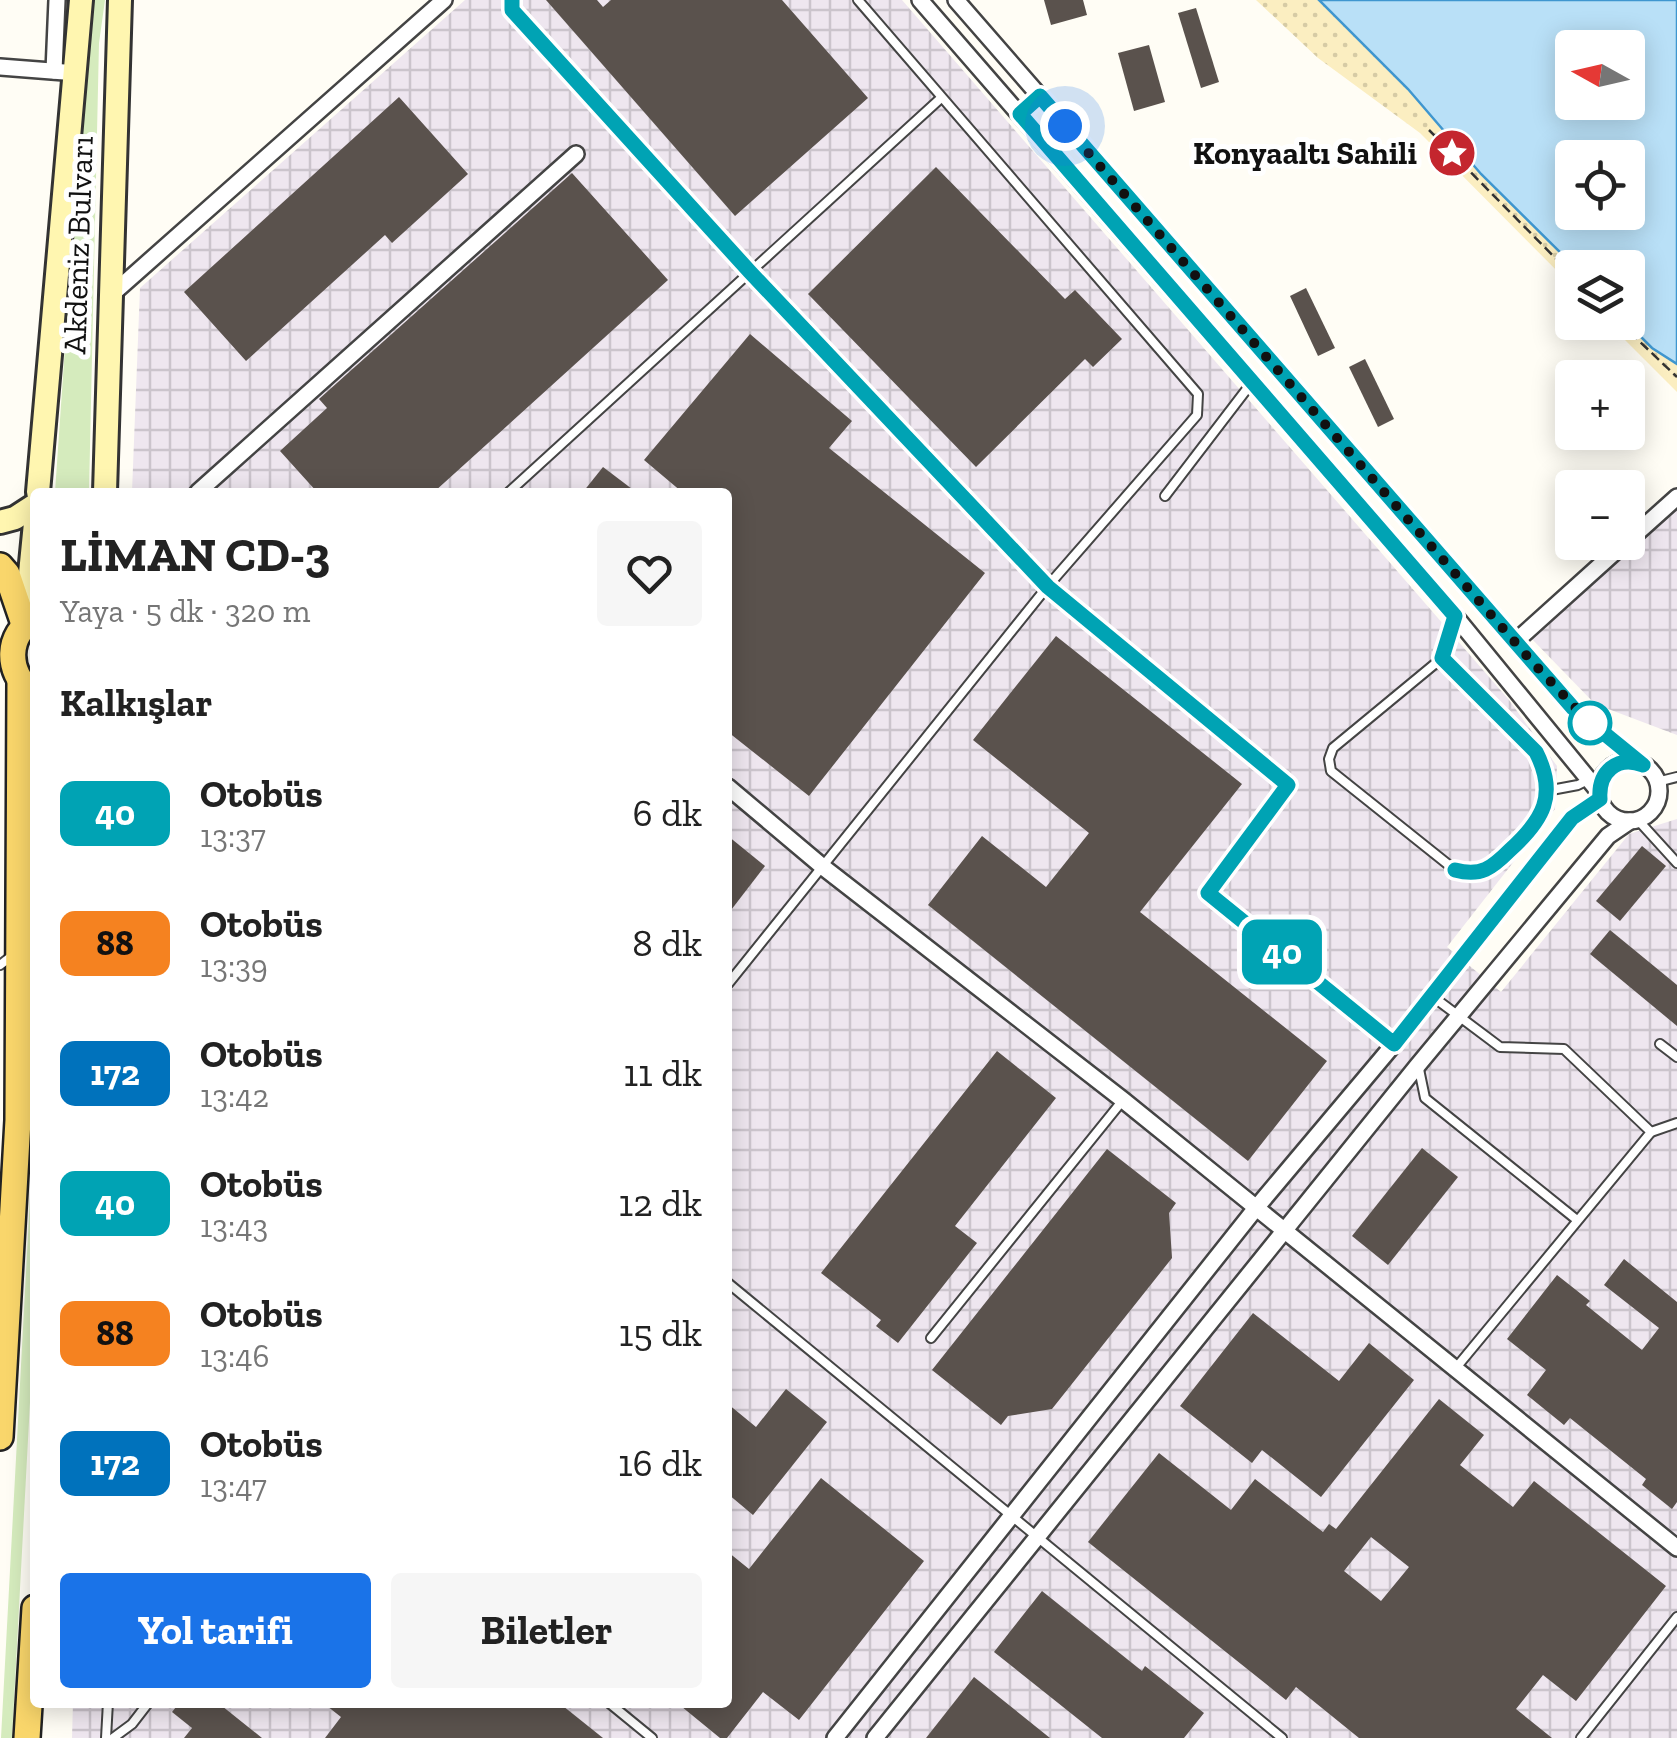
<!DOCTYPE html>
<html lang="tr">
<meta charset="utf-8">
<style>
:root{--surface:#fff;--page:#f6f6f6;--text:#222;--muted:#767676;--accent:#1a73e8}
body{margin:0;font-family:"Zilla Slab",serif;background:var(--page);color:var(--text);height:100vh;display:flex;flex-direction:column;font-size:38px;white-space:nowrap}
*{box-sizing:border-box;margin:0}
p{font-size:32px;color:var(--muted)}
.icon{flex:none;width:55px;height:55px;fill:none;stroke:currentColor;stroke-width:2;stroke-linecap:round;stroke-linejoin:round}
.map{position:relative;flex:1;overflow:hidden}
.sheet{position:absolute;left:30px;top:488px;width:702px;height:1220px;display:flex;flex-direction:column;background:var(--surface);border-radius:10px;box-shadow:0 5px 25px #0003}
.sheet>*{flex:none}
.badge{padding:0 20px;border-radius:15px;font-size:35px;line-height:65px}
.needle{width:65px;rotate:278deg}
.fabs{position:absolute;left:1555px;top:30px;display:grid;gap:20px}
.fabs a{display:grid;place-items:center;width:90px;height:90px;border-radius:10px;background:var(--surface);box-shadow:0 5px 25px #0003;font-size:50px}
.you{position:absolute;width:50px;height:50px;margin:-25px;border:8px solid #fff;border-radius:50%;background:#1a73e8;box-shadow:0 0 0 15px #1a73e833}
.map>.badge{position:absolute;translate:-50% -50%;box-shadow:0 0 0 5px #fff}
h2{padding:0 30px;font-size:38px;line-height:90px}
.round{display:grid;place-items:center;flex:none;width:105px;height:105px;border-radius:10px;background:var(--page)}
.head{display:flex;align-items:center;justify-content:space-between;height:170px;padding:0 30px}
h1{font-size:48px;font-weight:700;line-height:75px}
.cta{display:flex;gap:20px;margin-top:auto;padding:20px 30px}
.cta a{flex:1;height:115px;border-radius:10px;background:var(--accent);color:#fff;font-size:40px;font-weight:700;line-height:115px;text-align:center}
.cta a+a{background:var(--page);color:var(--text)}
ul{padding:0;list-style:none}
li{display:flex;align-items:center;gap:30px;height:130px;padding:0 30px}
li div{flex:1}
li b{display:block;font-size:38px}
li em{font-style:normal}
li .badge{min-width:110px;font-weight:700;text-align:center}
.map>svg:first-child{display:block}
.industrial{fill:url(#industrial-grid)}
.grass{fill:#d5ebbd}
.sand{fill:url(#sand-dots)}
.water{fill:#b9e0f7;stroke:#3f96cf;stroke-width:2.5;fill-rule:evenodd}
.building{fill:#5a524d;fill-rule:evenodd}
.lines{fill:none;stroke-linecap:round;stroke-linejoin:round}
.lane-casing{stroke:#444;stroke-width:12}
.street-casing{stroke:#444;stroke-width:20}
.secondary-casing{stroke:#333;stroke-width:28}
.primary-casing{stroke:#222;stroke-width:30}
.path{stroke:#333;stroke-width:2.5;stroke-dasharray:10 5;stroke-linecap:butt}
.lane{stroke:#fff;stroke-width:8}
.street{stroke:#fff;stroke-width:15}
.secondary{stroke:#fff6b0;stroke-width:22}
.primary{stroke:#f9d66b;stroke-width:25}
.line-casing{stroke:#fff;stroke-width:22}
.line{stroke:#00a3b4;stroke-width:15}
.walk{stroke:#111;stroke-width:10;stroke-dasharray:0 18}
.stop-dot{fill:#fff;stroke:#00a3b4;stroke-width:5}
.labels{text-anchor:middle;stroke-width:10;stroke-linejoin:round;paint-order:stroke}
.poi-label{font-size:32px;font-weight:bold;fill:#111;stroke:#fff;text-anchor:end}
.street-label{font-size:32px;fill:#111;stroke:#fff}
</style>
<div class="map">
<svg width="1677" height="1738" viewBox="0 0 1677 1738">
<defs>
<pattern id="industrial-grid" width="8" height="8" patternUnits="userSpaceOnUse" patternTransform="scale(2.5)"><rect width="8" height="8" fill="#eee6ef"/><path d="M0 4h8M4 0v8" fill="none" stroke="#cbc4cc"/></pattern>
<pattern id="sand-dots" width="8" height="8" patternUnits="userSpaceOnUse" patternTransform="scale(2.5)"><rect width="8" height="8" fill="#fbeec1"/><path d="M2 2h.1M6 6h.1" fill="none" stroke="#d6cba5" stroke-width="1.8" stroke-linecap="round"/></pattern>
</defs>
<rect width="100%" height="100%" fill="#fffdf5"/>
<!-- industrial -->
<g class="industrial">
<path d="M465,0H902L1509,700L1557,766L1555,809L1447,947L1501,992L1629,834L1677,819V1738H72L73,1703L728,1702V492H132L140,288Z"/>
<path d="M1677,508V735L1595,704L1529,636Z"/>
</g>
<!-- grass -->
<g class="grass">
<path d="M89,0H105L99,43L89,492H55Z"/>
<path d="M35,873V1309L12,1738H1L34,1123Z"/>
</g>
<!-- sand -->
<g class="sand">
<path d="M1256,0H1319L1408,89L1481,174L1575,267L1572,286L1420,133L1318,58Z"/>
<path d="M1608,323H1627L1652,348L1677,364V392Z"/>
</g>
<!-- water -->
<path class="water" d="M1319,0H1677V364L1652,348L1627,323L1628,268L1575,267L1481,174L1408,89ZM1572,48H1628V102H1572ZM1572,158H1628V212H1572Z"/>
<!-- building -->
<g class="building">
<path d="M546,0H597L603,7L611,0H782L868,98L735,216Z"/>
<path d="M1044,0H1083L1087,15L1051,25Z"/>
<path d="M1196,8L1219,82L1201,88L1178,13Z"/>
<path d="M1149,45L1165,102L1134,111L1118,53Z"/>
<path d="M399,97L468,174L392,243L385,235L246,361L184,292Z"/>
<path d="M936,167L1065,299L1075,290L1122,339L1093,367L1085,359L976,467L808,294Z"/>
<path d="M572,173L668,280L434,492H317L280,451L327,408L319,399Z"/>
<path d="M1306,288L1335,348L1318,356L1290,296Z"/>
<path d="M750,334L852,421L829,448L985,573L809,796L728,732V492H682L644,460Z"/>
<path d="M1365,359L1394,419L1378,427L1349,367Z"/>
<path d="M603,467L636,492H583Z"/>
<path d="M1056,636L1242,784L1140,912L1327,1061L1248,1161L928,905L982,836L1046,887L1089,833L973,740Z"/>
<path d="M728,836L765,866L728,914Z"/>
<path d="M1642,846L1666,866L1620,921L1596,901Z"/>
<path d="M1610,930L1677,985V1026L1590,954Z"/>
<path d="M997,1051L1056,1098L955,1226L977,1243L898,1343L876,1326L881,1320L821,1273Z"/>
<path d="M1422,1148L1458,1177L1388,1265L1352,1236Z"/>
<path d="M1107,1149L1176,1203L1169,1213L1172,1258L1052,1409L1008,1416L1001,1425L932,1370Z"/>
<path d="M1624,1259L1677,1302V1502L1672,1509L1642,1485L1646,1479L1570,1418L1564,1425L1527,1395L1546,1370L1507,1339L1557,1275L1590,1301L1586,1305L1642,1350L1659,1328L1604,1285Z"/>
<path d="M1253,1313L1339,1381L1369,1343L1414,1380L1321,1497L1262,1450L1252,1463L1180,1406Z"/>
<path d="M786,1389L827,1422L753,1515L728,1494V1404L756,1427Z"/>
<path d="M1439,1399L1484,1435L1460,1465L1513,1507L1534,1481L1666,1586L1576,1701L1543,1675L1516,1709L1552,1738H1359L1296,1687L1286,1700L1088,1542L1159,1453L1231,1510L1255,1479L1323,1532L1329,1524L1336,1529ZM1371,1537L1409,1567L1381,1601L1344,1571Z"/>
<path d="M821,1478L924,1561L799,1720L763,1692L727,1738H720L676,1702H728V1552L749,1569Z"/>
<path d="M1042,1591L1142,1671L1145,1666L1204,1713L1184,1738H1102L994,1652Z"/>
<path d="M974,1677L1050,1738H926Z"/>
<path d="M180,1702H217L262,1738H184L192,1728L172,1712Z"/>
<path d="M322,1702H558L603,1738H325L341,1717Z"/>
</g>
<g class="lines">
<!-- lane casing -->
<g class="lane-casing">
<g id="lane">
<path d="M512,0V10L750,272L1047,587L1288,785L1208,893L1393,1043"/>
<path d="M509,492L941,98"/>
<path d="M1165,496L1253,381"/>
<path d="M1442,658L1536,753C1558,795 1543,820 1510,850C1492,868 1481,877 1455,870L1331,771L1329,759L1333,748Z"/>
<path d="M1442,658L1455,616"/>
<path d="M1657,782L1677,777"/>
<path d="M1546,791L1578,785L1588,780"/>
<path d="M1637,819L1677,863"/>
<path d="M0,965L13,955"/>
<path d="M728,984L1047,587L1197,415L1198,394L858,0"/>
<path d="M1432,996L1500,1047L1564,1049L1651,1132L1455,1369"/>
<path d="M1660,1044L1677,1057"/>
<path d="M1419,1069L1425,1098L1577,1220"/>
<path d="M1651,1132L1677,1123"/>
<path d="M728,1283L1282,1738"/>
<path d="M931,1338L1123,1100"/>
<path d="M608,1702L652,1738"/>
<path d="M106,1738L108,1702"/>
<path d="M113,1738L132,1724L149,1702"/>
<path d="M1581,1738L1677,1617"/>
</g>
</g>
<!-- street casing -->
<g class="street-casing">
<g id="street">
<path d="M920,0L1455,616L1599,792"/>
<path d="M956,0L1573,708L1643,765"/>
<path d="M0,67L77,73"/>
<path d="M54,71L57,0"/>
<path d="M110,296L444,0"/>
<path d="M198,492L576,154"/>
<path d="M1628,541L1677,497"/>
<path d="M1515,642L1626,542"/>
<circle cx="1629" cy="791" r="30"/>
<path d="M728,787L823,867L1123,1100L1677,1548"/>
<path d="M835,1738L1256,1208L1394,1044L1572,818L1600,799"/>
<path d="M875,1738L1418,1065L1608,836L1630,821"/>
</g>
</g>
<!-- secondary casing -->
<g class="secondary-casing">
<g id="secondary">
<path d="M38,492L81,0"/>
<path d="M105,492L120,0"/>
<path d="M0,522L15,518L35,505"/>
<path d="M25,624L35,523"/>
</g>
</g>
<!-- primary casing -->
<g class="primary-casing">
<g id="primary">
<path d="M0,566L7,574L24,624"/>
<path d="M31,692C6,671 6,635 35,618"/>
<path d="M0,1437L18,1120L20,682"/>
<path d="M27,1738L35,1608"/>
</g>
</g>
<!-- path -->
<g class="path">
<path d="M1429,130L1572,275"/>
<path d="M1619,322L1677,377"/>
</g>
<!-- lane -->
<use href="#lane" class="lane"/>
<!-- street -->
<use href="#street" class="street"/>
<!-- secondary -->
<use href="#secondary" class="secondary"/>
<!-- primary -->
<use href="#primary" class="primary"/>
</g>
<g class="lines">
<!-- line casing -->
<g class="line-casing">
<path id="line" d="M512,0V10L750,272L1048,587L1288,785L1208,893L1394,1044L1572,818L1600,799C1598,772 1617,755 1643,765L1573,708L1040,96L1020,114L1455,616L1442,658L1536,752C1558,795 1543,820 1510,850C1492,868 1481,877 1455,870"/>
</g>
<!-- line -->
<use href="#line" class="line"/>
<!-- walk -->
<path class="walk" d="M1065,126L1534,664L1590,723"/>
</g>
<!-- icons -->
<defs>
<g id="sight-disc" transform="scale(2.5)"><circle r="9.5" fill="#c4262e" stroke="#fff"/><path d="M0-6L1.8-2.2L6-1.7L2.9 1.2L3.7 5.4L0 3.3L-3.7 5.4L-2.9 1.2L-6-1.7L-1.8-2.2Z" fill="#fff"/></g>
</defs>
<g fill-rule="evenodd">
<use href="#sight-disc" x="1452" y="153"/>
</g>
<!-- markers -->
<circle class="stop-dot" cx="1590" cy="723" r="20"/>
<g class="labels">
<!-- poi labels -->
<g class="poi-label">
<text x="1417" y="164">Konyaaltı Sahili</text>
</g>
<!-- street labels -->
<g class="street-label">
<text transform="translate(78 245) rotate(-88)" y="11">Akdeniz Bulvarı</text>
</g>
</g>
</svg>
<div class="fabs">
<a><svg class="needle" viewBox="-14 -14 28 28"><path d="M0-13l5 13h-10z" fill="#e53935"/><path d="M0 13l5-13h-10z" fill="#767676"/></svg></a>
<a><svg class="icon" aria-label="locate" viewBox="0 0 24 24"><circle cx="12" cy="12" r="6"/><path d="M12 2v4M12 18v4M2 12h4M18 12h4"/></svg></a>
<a><svg class="icon" aria-label="layers" viewBox="0 0 24 24"><path d="M12 4l9 5-9 5-9-5zM3 14l9 5 9-5"/></svg></a>
<a>+</a>
<a>−</a>
</div>
<div class="you" style="left:1065px;top:126px"></div>
<b class="badge" style="left:1282px;top:952px;background:#00a3b4;color:#fff">40</b>
<section class="sheet">
<div class="head"><div><h1>LİMAN CD-3</h1><p>Yaya · 5 dk · 320 m</p></div><a class="round"><svg class="icon" aria-label="heart" viewBox="0 0 24 24"><path d="M12 20l-8-8c-3-5 5-10 8-4 3-6 11-1 8 4z"/></svg></a></div>
<h2>Kalkışlar</h2>
<ul>
<li><span class="badge" style="background:#00a3b4;color:#fff">40</span><div><b>Otobüs</b><p>13:37</p></div><em>6 dk</em></li>
<li><span class="badge" style="background:#f58220;color:#111">88</span><div><b>Otobüs</b><p>13:39</p></div><em>8 dk</em></li>
<li><span class="badge" style="background:#0072bc;color:#fff">172</span><div><b>Otobüs</b><p>13:42</p></div><em>11 dk</em></li>
<li><span class="badge" style="background:#00a3b4;color:#fff">40</span><div><b>Otobüs</b><p>13:43</p></div><em>12 dk</em></li>
<li><span class="badge" style="background:#f58220;color:#111">88</span><div><b>Otobüs</b><p>13:46</p></div><em>15 dk</em></li>
<li><span class="badge" style="background:#0072bc;color:#fff">172</span><div><b>Otobüs</b><p>13:47</p></div><em>16 dk</em></li>
</ul>
<div class="cta"><a>Yol tarifi</a><a>Biletler</a></div>
</section>
</div>
